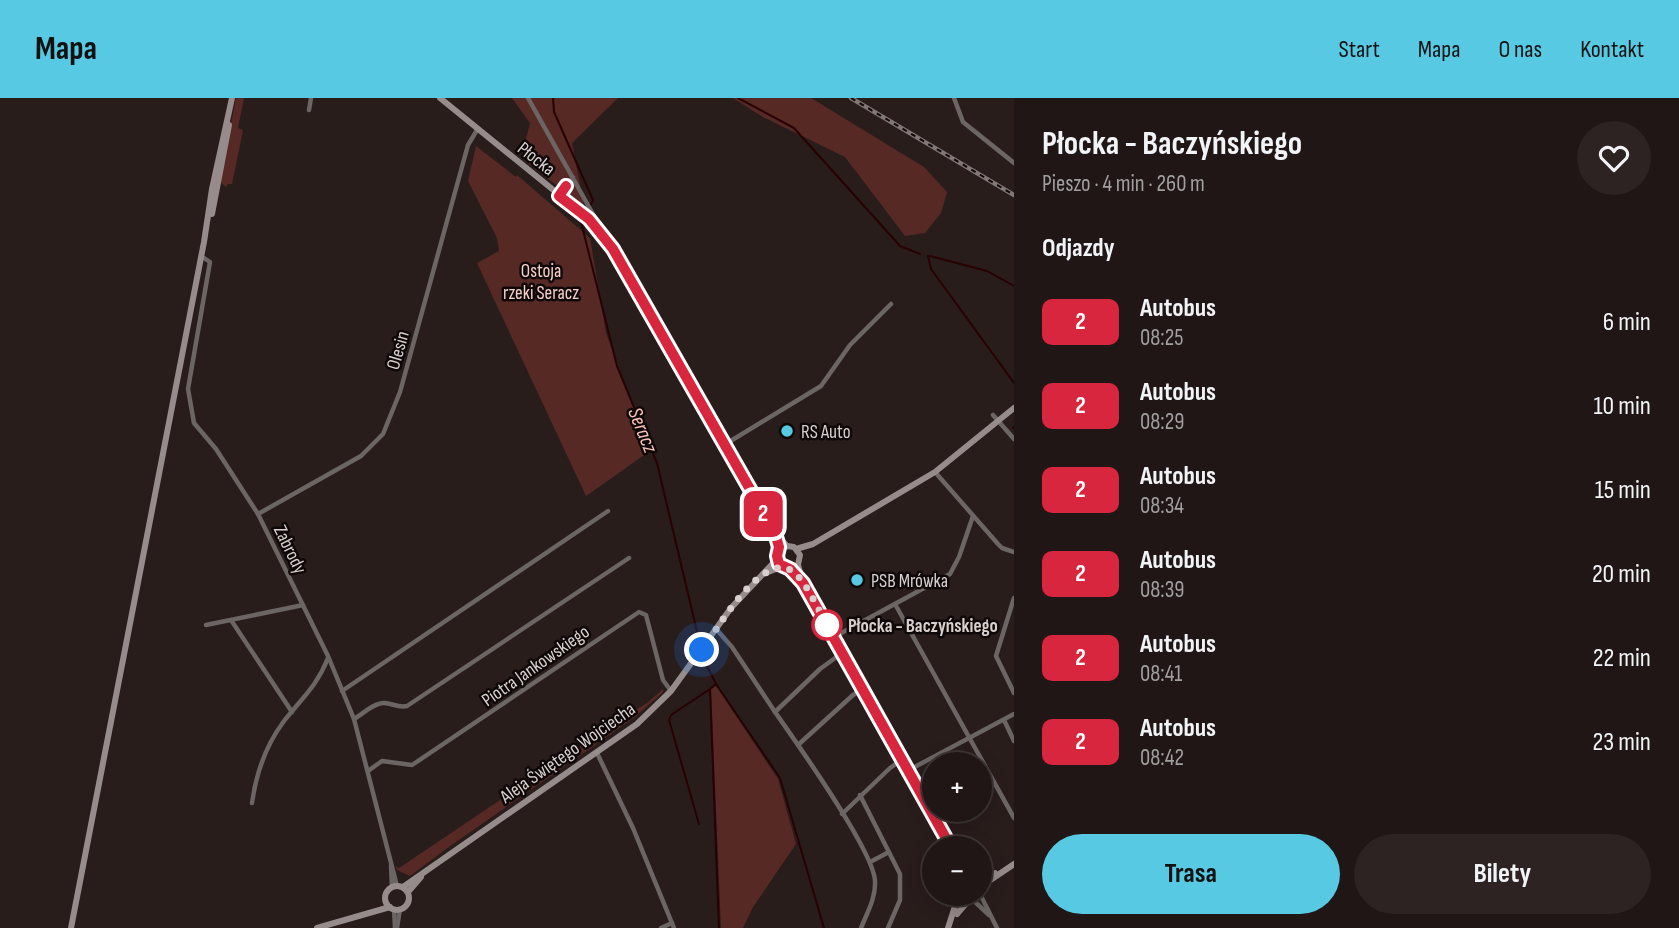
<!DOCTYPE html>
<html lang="pl">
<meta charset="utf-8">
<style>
:root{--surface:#1f1615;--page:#2c2322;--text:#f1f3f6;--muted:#a19fa0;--line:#3c3534;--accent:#57c9e2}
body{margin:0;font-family:"Sofia Sans Condensed",sans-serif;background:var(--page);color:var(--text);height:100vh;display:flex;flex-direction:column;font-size:26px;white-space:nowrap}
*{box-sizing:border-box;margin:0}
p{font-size:23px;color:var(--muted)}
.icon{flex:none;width:38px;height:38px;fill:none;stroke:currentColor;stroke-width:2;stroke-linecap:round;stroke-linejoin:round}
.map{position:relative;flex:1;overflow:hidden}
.details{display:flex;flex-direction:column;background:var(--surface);width:665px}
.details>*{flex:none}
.badge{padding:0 14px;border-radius:10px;font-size:24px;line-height:46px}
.buttons{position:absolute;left:922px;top:654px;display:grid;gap:14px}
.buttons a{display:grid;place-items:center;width:70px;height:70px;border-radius:50%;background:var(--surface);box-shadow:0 4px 18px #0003,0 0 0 2px var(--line);font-size:35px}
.you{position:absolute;width:35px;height:35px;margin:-18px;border:5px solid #fff;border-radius:50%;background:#1a73e8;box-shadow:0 0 0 10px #1a73e833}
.map>.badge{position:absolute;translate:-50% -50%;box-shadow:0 0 0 4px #fff}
h2{padding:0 28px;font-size:26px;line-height:63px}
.round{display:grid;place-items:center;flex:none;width:74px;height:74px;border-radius:37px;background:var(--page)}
.summary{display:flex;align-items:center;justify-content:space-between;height:119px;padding:0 28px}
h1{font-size:33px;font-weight:700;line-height:52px}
.button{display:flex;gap:14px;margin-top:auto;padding:14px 28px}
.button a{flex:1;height:80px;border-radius:42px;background:var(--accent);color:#111;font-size:28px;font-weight:700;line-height:80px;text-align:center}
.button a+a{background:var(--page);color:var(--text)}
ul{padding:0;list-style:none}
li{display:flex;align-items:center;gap:21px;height:84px;padding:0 28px}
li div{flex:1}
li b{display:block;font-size:26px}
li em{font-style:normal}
li .badge{min-width:77px;font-weight:700;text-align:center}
header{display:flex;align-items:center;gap:42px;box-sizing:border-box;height:98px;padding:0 35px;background:var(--accent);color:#111}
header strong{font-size:33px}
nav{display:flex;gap:38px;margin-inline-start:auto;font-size:24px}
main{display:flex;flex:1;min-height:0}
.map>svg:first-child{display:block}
.green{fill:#562925}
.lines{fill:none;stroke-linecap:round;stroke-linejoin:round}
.stream{stroke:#280102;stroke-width:2}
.street{stroke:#6b6564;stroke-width:4.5}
.secondary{stroke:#968c8b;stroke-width:6}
.rail-casing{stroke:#817776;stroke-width:4.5}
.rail{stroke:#0e0908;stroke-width:2;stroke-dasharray:5;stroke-linecap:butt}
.line-casing{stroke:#fff;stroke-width:16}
.line{stroke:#d7263d;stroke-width:10}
.walk{stroke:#d8d0cf;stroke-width:7;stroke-dasharray:0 12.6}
.poi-dot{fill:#57c9e2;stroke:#0e0908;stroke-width:2.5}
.stop-dot{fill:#fff;stroke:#d7263d;stroke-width:3.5}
.labels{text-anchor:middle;stroke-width:5;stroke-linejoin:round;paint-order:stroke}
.street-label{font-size:19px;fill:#d8d0cf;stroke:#0e0908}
.park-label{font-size:19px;fill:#f8d0cb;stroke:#0e0908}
.poi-label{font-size:19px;fill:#d8d0cf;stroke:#0e0908;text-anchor:start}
.stop-label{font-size:19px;font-weight:bold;fill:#d8d0cf;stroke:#0e0908;text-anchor:start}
.water-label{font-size:21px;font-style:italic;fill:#f9beb7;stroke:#0e0908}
</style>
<header>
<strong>Mapa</strong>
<nav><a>Start</a><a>Mapa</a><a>O nas</a><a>Kontakt</a></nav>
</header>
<main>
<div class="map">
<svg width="1014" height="830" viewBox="0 0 1014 830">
<rect width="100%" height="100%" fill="#291d1c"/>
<!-- green -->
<g class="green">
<path d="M236,0H244L238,30L243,32L232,86H228L226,89L220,84Z"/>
<path d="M512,0H618L572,45L584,108L521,60L530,25Z"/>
<path d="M733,0H811L924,69L947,94L941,115L925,135L905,138L845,59L763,19Z"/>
<path d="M476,48L516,79L517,77L590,140L606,235L650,353L586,398L477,165L499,153L497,140L468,83Z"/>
<path d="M716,588L778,681L796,746L753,809L743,830H721L711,591Z"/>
<path d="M663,591V594L635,619L446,751L410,778L397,772L396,768L399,770L595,638L647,605Z"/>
</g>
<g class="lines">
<!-- stream -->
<g class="stream">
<path d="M553,0L554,14L593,102L588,112"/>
<path d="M738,0L794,30L900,148L920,156"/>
<path d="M581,124L617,268L657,365L699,542"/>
<path d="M928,158L931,171L1014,285"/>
<path d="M930,158L987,173L1014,188"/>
<path d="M1013,330L1014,329"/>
<path d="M706,566L716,586L780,680L824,830"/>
<path d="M716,586L710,591L719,830"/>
<path d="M699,726L669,622L671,617L710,591"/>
</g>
<!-- street -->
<g class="street">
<path d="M528,0L603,134"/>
<path d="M954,0L963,24L1014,65"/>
<path d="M309,12L311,0"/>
<path d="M560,98L573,79"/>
<path d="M201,158L210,164L188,291L194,325L216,351L258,416L328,558L354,621L397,788"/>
<path d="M993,317L1014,341"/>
<path d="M724,347L821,288L850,247L891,206"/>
<path d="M935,374L998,446L1002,450L1014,454"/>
<path d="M258,416L361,358L383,336L400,294L468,47L477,32"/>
<path d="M1014,500L996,558L1014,595"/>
<path d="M895,506L1014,720"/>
<path d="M231,522L292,614"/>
<path d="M206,527L303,507"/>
<path d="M716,531L732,549L775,614L820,571L842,555"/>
<path d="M834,539L950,476L959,459L973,418"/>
<path d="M342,593L608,413"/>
<path d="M775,614C796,644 874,753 875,783C876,800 867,815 861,830"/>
<path d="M354,621C363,616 373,605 384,605C392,605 398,610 407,608L629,460"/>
<path d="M1004,622L1014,643"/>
<path d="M798,647L853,597L863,591"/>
<path d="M597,655L633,730L674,830"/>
<path d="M909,672L1014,616"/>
<path d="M368,673L382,663L412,667L639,514L646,517L663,582L671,593"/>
<path d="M860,697L900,776V802L888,830"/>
<path d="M252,705C256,676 266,647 284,623C302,600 317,588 328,560"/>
<path d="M842,716L890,670L903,661"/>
<path d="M870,764L889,754"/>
<path d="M391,767L392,790"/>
<path d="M980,796L997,830"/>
<path d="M973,802L989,817"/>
<path d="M394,811L395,830"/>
<path d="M397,830L400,811"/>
<path d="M661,830L672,825"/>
</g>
<!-- secondary -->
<g class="secondary">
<path d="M440,0L589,121L605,138L757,406L775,435L787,448"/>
<path d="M212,116L229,27"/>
<path d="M796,451L813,446L935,374L1014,310"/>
<path d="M798,467L803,485L953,751"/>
<path d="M790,471L798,467L800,457L794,449L787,448L778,455C776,467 781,467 790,471C795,474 799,481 803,485"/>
<path d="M763,476L781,469"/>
<path d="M980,781L995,775"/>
<circle cx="397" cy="800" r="12"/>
<path d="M403,789L637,626L671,593L731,510L777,461"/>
<path d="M980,792L989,783L1014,766"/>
<path d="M408,794L421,779"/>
<path d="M957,816L969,802"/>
<path d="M71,830L204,144L212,91L232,0"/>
<path d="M317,830L390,809"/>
<path d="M948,830L959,796"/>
</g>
<!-- rail casing -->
<g class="rail-casing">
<path id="rail" d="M851,0L1014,97"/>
</g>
<!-- rail -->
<use href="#rail" class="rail"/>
</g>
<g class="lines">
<!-- line casing -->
<g class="line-casing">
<path id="line" d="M566,88L559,98L589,121L613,151L775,435L779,449L777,458L779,466L790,471L803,485L952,751"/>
</g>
<!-- line -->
<use href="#line" class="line"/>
<!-- walk -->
<path class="walk" d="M702,552C716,533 762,452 792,473C805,481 819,513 827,527"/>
</g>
<!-- markers -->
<g class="poi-dot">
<circle cx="787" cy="333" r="7"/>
<circle cx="857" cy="482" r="7"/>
</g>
<circle class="stop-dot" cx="827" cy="527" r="14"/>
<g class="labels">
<!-- street labels -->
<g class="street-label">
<text transform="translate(537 60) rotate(38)" y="7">Płocka</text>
<text transform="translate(397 252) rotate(-74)" y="7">Olesin</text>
<text transform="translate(291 451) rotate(64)" y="7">Zabrody</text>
<text transform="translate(535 567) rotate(-35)" y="7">Piotra Jankowskiego</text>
<text transform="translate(567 654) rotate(-35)" y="7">Aleja Świętego Wojciecha</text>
</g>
<!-- park labels -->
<g class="park-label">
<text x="541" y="179">Ostoja<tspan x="541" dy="22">rzeki Seracz</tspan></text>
</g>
<!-- poi labels -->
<g class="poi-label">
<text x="801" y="340">RS Auto</text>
<text x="871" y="489">PSB Mrówka</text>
</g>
<!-- stop labels -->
<g class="stop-label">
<text x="848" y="534">Płocka - Baczyńskiego</text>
</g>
<!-- water labels -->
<g class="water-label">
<text transform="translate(643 332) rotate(68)" y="7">Seracz</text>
</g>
</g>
</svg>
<div class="buttons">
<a>+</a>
<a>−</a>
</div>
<div class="you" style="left:702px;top:552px"></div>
<b class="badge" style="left:763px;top:416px;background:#d7263d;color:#fff">2</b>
</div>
<section class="details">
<div class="summary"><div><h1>Płocka - Baczyńskiego</h1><p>Pieszo · 4 min · 260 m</p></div><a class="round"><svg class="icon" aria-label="heart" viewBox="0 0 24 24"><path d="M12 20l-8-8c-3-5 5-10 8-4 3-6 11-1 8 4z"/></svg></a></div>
<h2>Odjazdy</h2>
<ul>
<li><span class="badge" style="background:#d7263d;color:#fff">2</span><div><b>Autobus</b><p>08:25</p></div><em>6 min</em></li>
<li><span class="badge" style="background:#d7263d;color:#fff">2</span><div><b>Autobus</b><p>08:29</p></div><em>10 min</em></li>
<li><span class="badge" style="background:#d7263d;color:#fff">2</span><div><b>Autobus</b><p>08:34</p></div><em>15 min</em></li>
<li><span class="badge" style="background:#d7263d;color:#fff">2</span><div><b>Autobus</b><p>08:39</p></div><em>20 min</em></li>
<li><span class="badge" style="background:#d7263d;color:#fff">2</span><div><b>Autobus</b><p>08:41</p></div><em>22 min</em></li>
<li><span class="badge" style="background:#d7263d;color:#fff">2</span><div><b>Autobus</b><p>08:42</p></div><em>23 min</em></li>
</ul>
<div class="button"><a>Trasa</a><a>Bilety</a></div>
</section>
</main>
